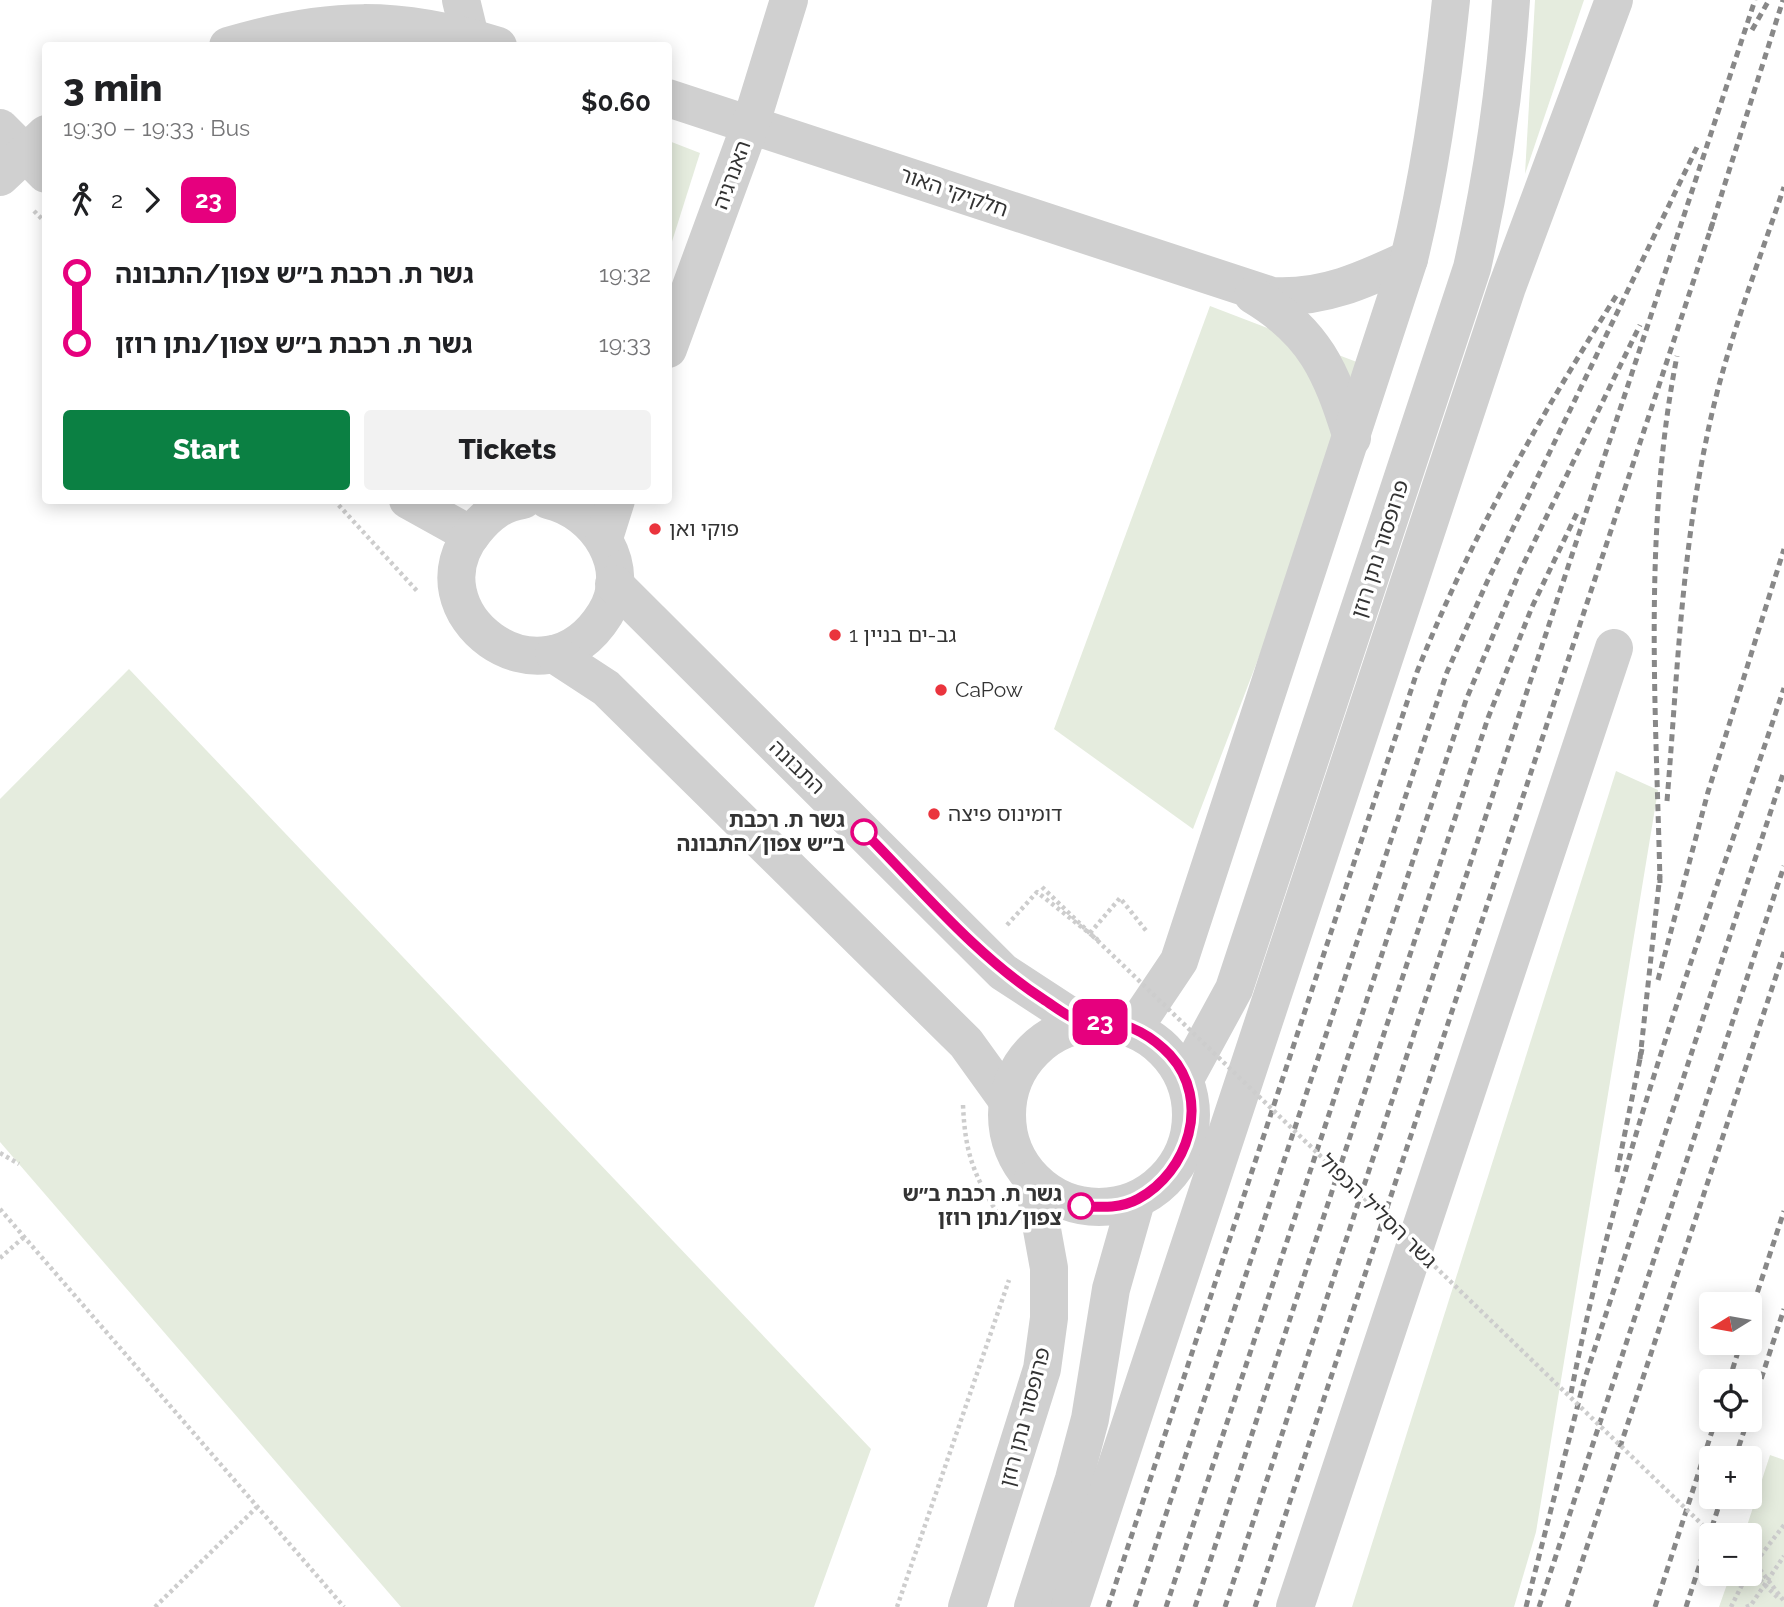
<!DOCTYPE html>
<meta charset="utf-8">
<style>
:root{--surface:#fff;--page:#f2f2f2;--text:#202124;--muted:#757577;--accent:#0b8043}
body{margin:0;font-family:Raleway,"Noto Sans Hebrew",sans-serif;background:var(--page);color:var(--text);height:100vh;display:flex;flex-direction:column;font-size:26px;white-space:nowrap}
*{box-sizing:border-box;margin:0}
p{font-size:23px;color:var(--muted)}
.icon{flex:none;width:38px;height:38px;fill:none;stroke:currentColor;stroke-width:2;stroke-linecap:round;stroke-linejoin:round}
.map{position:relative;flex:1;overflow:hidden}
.details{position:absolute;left:42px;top:42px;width:630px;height:462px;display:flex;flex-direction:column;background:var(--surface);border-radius:7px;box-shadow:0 4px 18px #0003}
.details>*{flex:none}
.badge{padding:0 14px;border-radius:10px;font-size:24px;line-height:46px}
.needle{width:46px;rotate:259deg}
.buttons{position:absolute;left:1699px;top:1292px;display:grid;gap:14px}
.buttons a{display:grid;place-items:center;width:63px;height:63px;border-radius:7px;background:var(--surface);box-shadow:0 4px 18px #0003;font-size:35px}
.map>.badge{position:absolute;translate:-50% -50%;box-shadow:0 0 0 4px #fff}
.legs{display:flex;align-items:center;gap:10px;height:77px;padding:0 21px;font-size:23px}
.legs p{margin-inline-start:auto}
.headline{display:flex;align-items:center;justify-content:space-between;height:119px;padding:0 21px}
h1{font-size:38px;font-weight:800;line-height:52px}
.action{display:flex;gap:14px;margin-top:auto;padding:14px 21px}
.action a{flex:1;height:80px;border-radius:7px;background:var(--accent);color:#fff;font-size:28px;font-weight:800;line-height:80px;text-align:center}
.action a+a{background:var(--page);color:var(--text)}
ul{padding:0 21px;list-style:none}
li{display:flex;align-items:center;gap:24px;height:70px;font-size:26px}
li i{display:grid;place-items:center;width:10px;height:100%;margin:0 9px;background:currentColor}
li i::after{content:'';width:18px;height:18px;margin:-9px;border:5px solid;border-radius:50%;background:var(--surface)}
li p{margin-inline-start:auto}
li:first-child i{background:linear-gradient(#0000 50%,currentColor 0)}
li:last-child i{background:linear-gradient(currentColor 50%,#0000 0)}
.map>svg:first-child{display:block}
.green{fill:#e5ecde}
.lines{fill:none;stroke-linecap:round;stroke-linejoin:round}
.path{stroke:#cdcdcd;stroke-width:4.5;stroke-dasharray:3.5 3.5;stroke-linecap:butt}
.minor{stroke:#d0d0d0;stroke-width:38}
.rail{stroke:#888;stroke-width:5;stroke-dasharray:7 5;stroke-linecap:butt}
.path-bridge{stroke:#cdcdcd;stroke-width:4.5;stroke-dasharray:3.5 3.5;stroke-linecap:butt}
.line-1-casing{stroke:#fff;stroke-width:16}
.line-1{stroke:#e6007e;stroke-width:10}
.poi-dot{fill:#ea343d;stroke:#fff;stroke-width:2.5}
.stop-1-dot{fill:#fff;stroke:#e6007e;stroke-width:3.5}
.labels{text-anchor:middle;stroke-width:7;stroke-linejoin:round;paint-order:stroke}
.street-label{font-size:21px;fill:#333;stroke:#fff}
.poi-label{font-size:21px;fill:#333;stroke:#fff;text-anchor:start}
.stop-label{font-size:21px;font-weight:bold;fill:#333;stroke:#fff;text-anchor:end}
</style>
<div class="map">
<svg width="1784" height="1607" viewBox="0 0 1784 1607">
<rect width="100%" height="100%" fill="#fff"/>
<!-- green -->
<g class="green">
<path d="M1535,0H1584L1525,174Z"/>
<path d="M669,141L700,153L669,251Z"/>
<path d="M1210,306L1370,367L1193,829L1054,729Z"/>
<path d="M129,669L871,1449L814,1607H401L0,1142V799Z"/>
<path d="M1616,771L1658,790L1536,1532L1514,1607H1352Z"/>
<path d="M1770,1455L1784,1460V1607H1719L1731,1573H1750V1535H1744Z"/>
</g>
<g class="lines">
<!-- path -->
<g class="path">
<path d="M34,211L46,223"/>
<path d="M334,500L418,592"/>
<path d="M1007,925L1037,892L1098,940"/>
<path d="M1090,933L1120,898L1148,933"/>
<path d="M963,1105C965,1152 973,1174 998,1214"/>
<path d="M0,1153L19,1164"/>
<path d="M0,1209L344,1607"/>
<path d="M0,1258L24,1237"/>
<path d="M155,1607L257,1507"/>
<path d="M897,1607L1009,1280"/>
<path d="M1731,1607L1748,1573"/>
<path d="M1746,1607L1751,1605L1784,1556"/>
</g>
<!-- minor -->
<g class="minor">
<path d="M461,0L470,37"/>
<path d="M228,46C328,16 399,15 498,46"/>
<path d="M668,98L1272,296C1323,299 1364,280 1409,259"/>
<path d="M0,128L46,174"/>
<path d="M0,177L46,134"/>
<path d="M1253,295C1315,332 1331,371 1352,438"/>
<path d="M668,349L751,123L789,0"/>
<path d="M408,500L471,535"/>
<path d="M523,500C502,503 488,514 475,530C407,611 542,715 605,614C634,568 597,511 548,500"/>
<path d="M604,538L616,500"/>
<path d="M614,584L1003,972L1081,1023"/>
<path d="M554,654L606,688L966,1043L1007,1100"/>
<circle cx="1099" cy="1115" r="92"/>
<path d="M1134,1028L1179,961L1409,259C1430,173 1442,88 1451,0"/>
<path d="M1185,1079L1234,989L1472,268C1492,179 1505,91 1511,0"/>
<path d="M967,1607L1042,1369L1049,1318V1268L1033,1180"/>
<path d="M1033,1607L1074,1479L1090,1419L1111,1289L1136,1201"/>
<path d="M1070,1607L1507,287L1614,0"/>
<path d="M1295,1607L1614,648"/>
</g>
<!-- rail -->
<g class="rail">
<path d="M1752,30L1769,0"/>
<path d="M1710,231L1783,0"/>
<path d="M1667,801C1677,681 1681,559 1706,441C1723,354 1756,270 1784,187"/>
<path d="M1660,883C1656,707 1643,530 1677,356"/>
<path d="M1658,980L1708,792L1784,549"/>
<path d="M1640,1059L1660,874"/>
<path d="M1617,1172L1642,1049"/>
<path d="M1750,1315L1784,1211"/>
<path d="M1729,1381L1741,1342"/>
<path d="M1571,1393C1618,1152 1707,920 1784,688"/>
<path d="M1750,1413L1784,1309"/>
<path d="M1735,1458L1748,1419"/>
<path d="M1108,1607L1417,672C1470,538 1541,415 1618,293"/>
<path d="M1135,1607L1447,672L1487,582L1699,143"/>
<path d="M1166,1607L1466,700L1520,571L1640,325"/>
<path d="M1195,1607L1488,718L1532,607L1578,511"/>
<path d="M1225,1607L1755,0"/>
<path d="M1255,1607L1713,222"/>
<path d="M1526,1607L1584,1381L1784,771"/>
<path d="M1539,1607L1784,866"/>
<path d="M1567,1607L1784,952"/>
<path d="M1655,1607L1716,1419"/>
<path d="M1686,1607L1722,1496"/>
</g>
<!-- path-bridge -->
<g class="path-bridge">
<path d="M1042,887L1713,1535"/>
<path d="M1784,1525L1755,1563L1784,1601"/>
<path d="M1750,1570L1778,1598"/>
</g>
</g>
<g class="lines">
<!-- line-1 casing -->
<g class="line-1-casing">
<path id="line-1" d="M864,832C921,889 975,955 1043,999C1054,1006 1066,1016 1079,1021C1086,1025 1097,1022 1105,1022C1130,1023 1153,1037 1170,1055C1212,1101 1188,1172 1138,1199C1120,1209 1100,1207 1081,1206"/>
</g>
<!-- line-1 -->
<use href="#line-1" class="line-1"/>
</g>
<!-- markers -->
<g class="poi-dot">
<circle cx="655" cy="529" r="7"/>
<circle cx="835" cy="635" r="7"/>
<circle cx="941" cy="690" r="7"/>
<circle cx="934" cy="814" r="7"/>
</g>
<g class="stop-1-dot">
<circle cx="864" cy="832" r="12"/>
<circle cx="1081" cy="1206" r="12"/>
</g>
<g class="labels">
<!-- street labels -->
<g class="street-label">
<text transform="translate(732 175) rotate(-70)" y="7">האנרגיה</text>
<text transform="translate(954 192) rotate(19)" y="7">חלקיקי האור</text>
<text transform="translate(1380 549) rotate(-72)" y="7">פרופסור נתן רוזן</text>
<text transform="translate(797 767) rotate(44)" y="7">התבונה</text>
<text transform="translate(1378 1211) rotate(44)" y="7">גשר הסליל הכפול</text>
<text transform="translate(1025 1417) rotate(-75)" y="7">פרופסור נתן רוזן</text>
</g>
<!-- poi labels -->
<g class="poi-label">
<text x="669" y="536">פוקי ואן</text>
<text x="849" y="642">גב-ים בניין 1</text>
<text x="955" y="697">CaPow</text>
<text x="948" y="821">דומינוס פיצה</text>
</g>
<!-- stop labels -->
<g class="stop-label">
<text x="845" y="827">גשר ת. רכבת<tspan x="845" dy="24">ב״ש צפון/התבונה</tspan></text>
<text x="1062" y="1201">גשר ת. רכבת ב״ש<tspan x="1062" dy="24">צפון/נתן רוזן</tspan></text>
</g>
</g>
</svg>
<div class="buttons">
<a><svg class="needle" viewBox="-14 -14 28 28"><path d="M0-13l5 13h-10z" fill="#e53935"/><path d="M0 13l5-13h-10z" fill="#757577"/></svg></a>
<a><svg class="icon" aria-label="locate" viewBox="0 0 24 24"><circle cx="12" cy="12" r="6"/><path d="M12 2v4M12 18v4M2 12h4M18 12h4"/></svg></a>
<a>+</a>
<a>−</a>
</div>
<b class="badge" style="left:1100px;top:1022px;background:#e6007e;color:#fff">23</b>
<section class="details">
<div class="headline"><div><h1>3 min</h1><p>19:30 – 19:33 · Bus</p></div><b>$0.60</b></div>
<div class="legs"><svg class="icon" aria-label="walk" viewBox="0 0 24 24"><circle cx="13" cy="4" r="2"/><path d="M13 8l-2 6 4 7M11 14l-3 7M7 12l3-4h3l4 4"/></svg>2<svg class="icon" aria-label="forward" viewBox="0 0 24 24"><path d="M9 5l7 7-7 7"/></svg><b class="badge" style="background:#e6007e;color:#fff">23</b></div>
<ul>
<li><i style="color:#e6007e"></i><b>גשר ת. רכבת ב״ש צפון/התבונה</b><p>19:32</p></li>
<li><i style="color:#e6007e"></i><b>גשר ת. רכבת ב״ש צפון/נתן רוזן</b><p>19:33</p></li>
</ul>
<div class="action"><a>Start</a><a>Tickets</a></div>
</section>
</div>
